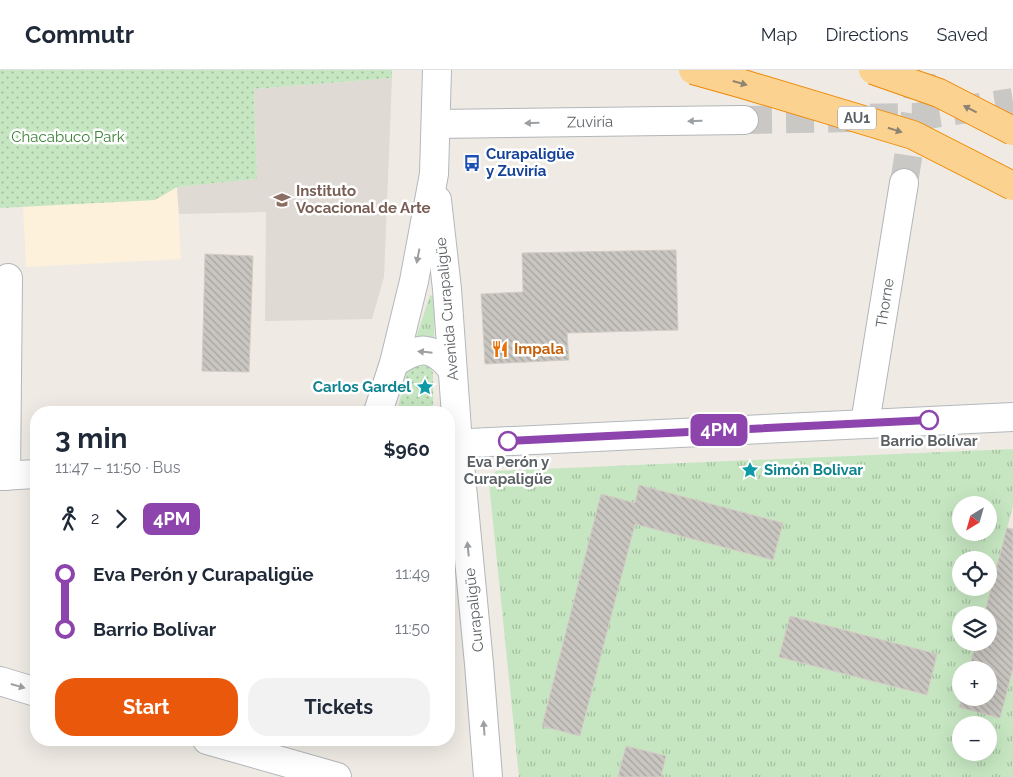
<!DOCTYPE html>
<meta charset="utf-8">
<style>
:root{--surface:#fff;--page:#f2f2f3;--text:#1f2937;--muted:#747a83;--line:#e0e1e3;--accent:#ea580c}
body{margin:0;font-family:Raleway,sans-serif;background:var(--page);color:var(--text);height:100vh;display:flex;flex-direction:column;font-size:19px;white-space:nowrap}
*{box-sizing:border-box;margin:0}
p{font-size:16px;color:var(--muted)}
.icon{flex:none;width:28px;height:28px;fill:none;stroke:currentColor;stroke-width:2;stroke-linecap:round;stroke-linejoin:round}
.map{position:relative;flex:1;overflow:hidden}
.drawer{position:absolute;left:30px;top:336px;width:425px;height:340px;display:flex;flex-direction:column;background:var(--surface);border-radius:20px;box-shadow:0 5px 20px #0002}
.drawer>*{flex:none}
.badge{padding:0 10px;border-radius:8px;font-size:18px;line-height:32px}
.needle{width:32px;rotate:217deg}
.controls{position:absolute;left:952px;top:426px;display:grid;gap:10px}
.controls a{display:grid;place-items:center;width:45px;height:45px;border-radius:50%;background:var(--surface);box-shadow:0 5px 20px #0002;font-size:25px}
.map>.badge{position:absolute;translate:-50% -50%;box-shadow:0 0 0 2px #fff}
.legs{display:flex;align-items:center;gap:8px;height:55px;padding:0 25px;font-size:16px}
.legs p{margin-inline-start:auto}
.head{display:flex;align-items:center;justify-content:space-between;height:85px;padding:0 25px}
h1{font-size:28px;font-weight:700;line-height:38px}
.button{display:flex;gap:10px;margin-top:auto;padding:10px 25px}
.button a{flex:1;height:58px;border-radius:20px;background:var(--accent);color:#fff;font-size:20px;font-weight:700;line-height:58px;text-align:center}
.button a+a{background:var(--page);color:var(--text)}
ul{padding:0 25px;list-style:none}
li{display:flex;align-items:center;gap:18px;height:55px;font-size:19px}
li i{display:grid;place-items:center;width:8px;height:100%;margin:0 6px;background:currentColor}
li i::after{content:'';width:12px;height:12px;margin:-6px;border:4px solid;border-radius:50%;background:var(--surface)}
li p{margin-inline-start:auto}
li:first-child i{background:linear-gradient(#0000 50%,currentColor 0)}
li:last-child i{background:linear-gradient(currentColor 50%,#0000 0)}
header{display:flex;align-items:center;gap:30px;box-sizing:border-box;height:70px;padding:0 25px;background:var(--surface);border-bottom:1px solid var(--line)}
header strong{font-size:24px}
nav{display:flex;gap:28px;margin-inline-start:auto;font-size:18px}
.map>svg:first-child{display:block}
.commercial{fill:#fdf1db}
.education{fill:#dfdad3}
.grass{fill:url(#grass-tufts);fill-rule:evenodd}
.park{fill:url(#park-dots)}
.building{fill:url(#building-back-hatch);stroke:#d3ccc3}
.lines{fill:none;stroke-linecap:round;stroke-linejoin:round}
.minor-tunnel{stroke:#cac8c4;stroke-width:28;stroke-dasharray:28 14;stroke-linecap:butt}
.minor-casing{stroke:#b2b6b9;stroke-width:30}
.secondary-casing{stroke:#b3b8bc;stroke-width:30}
.minor{stroke:#fff;stroke-width:28}
.secondary{stroke:#fff;stroke-width:28}
.motorway-bridge-casing{stroke:#ef8904;stroke-width:30;stroke-linecap:butt}
.motorway-bridge{stroke:#fbd28f;stroke-width:28}
.oneway{fill:#8c8372}
.oneway2{fill:#9da0a3}
.line-1-casing{stroke:#fff;stroke-width:11}
.line-1{stroke:#8e44ad;stroke-width:8}
.stop-1-dot{fill:#fff;stroke:#8e44ad;stroke-width:2.5}
.labels{text-anchor:middle;stroke-width:5;stroke-linejoin:round;paint-order:stroke}
.shield{fill:#fff;stroke:#8d9093;stroke-width:1}
.shield-label{font-size:14px;font-weight:bold;fill:#5c6165}
.street-label{font-size:15px;fill:#5c6165;stroke:#fff}
.park-label{font-size:15px;fill:#3c8236;stroke:#fff}
.transit-label{font-size:15px;font-weight:bold;fill:#164399;stroke:#fff;text-anchor:start}
.education-label{font-size:15px;font-weight:bold;fill:#785e54;stroke:#fff;text-anchor:start}
.food-label{font-size:15px;font-weight:bold;fill:#c56008;stroke:#fff;text-anchor:start}
.culture-label{font-size:15px;font-weight:bold;fill:#0d838f;stroke:#fff;text-anchor:end}
.stop-label{font-size:15px;font-weight:bold;fill:#5c6165;stroke:#fff}
</style>
<header>
<strong>Commutr</strong>
<nav><a>Map</a><a>Directions</a><a>Saved</a></nav>
</header>
<div class="map">
<svg width="1013" height="707" viewBox="0 0 1013 707">
<defs>
<pattern id="grass-tufts" width="24" height="20" patternUnits="userSpaceOnUse" patternTransform="scale(1.25)"><rect width="24" height="20" fill="#c6e6c1"/><path d="M3 7l-1-3M5 7V3M7 7l1-3M15 17l-1-3M17 17v-4M19 17l1-3" fill="none" stroke="#a4bea0"/></pattern>
<pattern id="park-dots" width="8" height="8" patternUnits="userSpaceOnUse" patternTransform="scale(1.25)"><rect width="8" height="8" fill="#c6e6c1"/><path d="M2 2h.1M6 6h.1" fill="none" stroke="#a4bea0" stroke-width="1.8" stroke-linecap="round"/></pattern>
<pattern id="building-back-hatch" width="6" height="6" patternUnits="userSpaceOnUse" patternTransform="scale(1.25)"><rect width="6" height="6" fill="#c9c6c1"/><path d="M-1 5l2 2M0 0l6 6M5-1l2 2" fill="none" stroke="#a6a4a0"/></pattern>
</defs>
<rect width="100%" height="100%" fill="#efebe4"/>
<!-- commercial -->
<path class="commercial" d="M177,117L181,189L26,197L23,136L155,130Z"/>
<!-- education -->
<path class="education" d="M392,8L384,207L372,249L265,251L266,142L179,144L177,117L257,109L254,19Z"/>
<!-- grass -->
<g class="grass">
<path d="M430,225L435,227L434,270L416,268Z"/>
<path d="M1013,379V436L984,545H961V572L976,573L969,600H961L962,628L960,636L1000,648L1013,598V707H661L666,686L626,676L618,707H519L489,413L490,407L496,401ZM640,415L782,453L773,490L635,454L580,666L542,656L601,425L635,433ZM961,435H989V462H961ZM961,490H989V518H961ZM790,546L937,584L926,625L779,587ZM961,655H989V682H961Z"/>
</g>
<!-- park -->
<g class="park">
<path d="M0,0H392V8L254,19L257,109L177,117L155,130L0,138Z"/>
<path d="M412,295C421,296 430,294 433,303V342H397L407,300Z"/>
</g>
<!-- building -->
<g class="building">
<path d="M676,180L678,260L567,263L569,290L485,294L481,224L523,222L522,183Z"/>
<path d="M205,184L253,186L249,302L202,301Z"/>
<path d="M639,415L783,453L773,490L635,454L580,666L542,656L601,424L635,433Z"/>
<path d="M1007,458L1013,459V598L1000,648L959,637L962,628H989V600H969L976,572H989V545H984Z"/>
<path d="M790,546L937,584L927,625L779,587Z"/>
<path d="M626,676L666,686L661,707H618Z"/>
</g>
<g class="lines">
<!-- minor-tunnel -->
<g class="minor-tunnel">
<path d="M744,50L915,47L1013,32"/>
<path d="M904,113L922,0"/>
</g>
<!-- minor casing -->
<g class="minor-casing">
<g id="minor">
<path d="M436,54L744,50"/>
<path d="M865,353L904,113"/>
<path d="M458,374L479,594L488,707"/>
<path d="M6,406L8,208"/>
<path d="M0,611L36,622"/>
<path d="M207,670L337,707"/>
</g>
</g>
<!-- secondary casing -->
<g class="secondary-casing">
<g id="secondary">
<path d="M437,130L447,219L458,374"/>
<path d="M394,293C419,276 432,275 452,299"/>
<path d="M378,342L394,293L414,211L434,104L437,0"/>
<path d="M449,374L1013,347"/>
<path d="M0,406L36,404"/>
</g>
</g>
<!-- minor -->
<use href="#minor" class="minor"/>
<!-- secondary -->
<use href="#secondary" class="secondary"/>
<!-- motorway-bridge casing -->
<g class="motorway-bridge-casing">
<g id="motorway-bridge">
<path d="M693,0L743,14L913,65L1013,116"/>
<path d="M873,0L939,23L1013,61"/>
</g>
</g>
<!-- motorway-bridge -->
<use href="#motorway-bridge" class="motorway-bridge"/>
</g>
<!-- one-way arrows -->
<defs><path id="oneway-solid" d="M-6-.8H1V-3.2L6.5 0L1 3.2V.8H-6Z" transform="scale(1.25)"/></defs>
<g class="oneway">
<use href="#oneway-solid" transform="translate(740 13) rotate(16)"/>
<use href="#oneway-solid" transform="translate(970 39) rotate(-153)"/>
<use href="#oneway-solid" transform="translate(895 60) rotate(17)"/>
</g>
<g class="oneway2">
<use href="#oneway-solid" transform="translate(695 51) rotate(179)"/>
<use href="#oneway-solid" transform="translate(532 53) rotate(179)"/>
<use href="#oneway-solid" transform="translate(418 186) rotate(101)"/>
<use href="#oneway-solid" transform="translate(425 282) rotate(-174)"/>
<use href="#oneway-solid" transform="translate(468 479) rotate(-96)"/>
<use href="#oneway-solid" transform="translate(18 616) rotate(16)"/>
<use href="#oneway-solid" transform="translate(484 658) rotate(-94)"/>
</g>
<g class="lines">
<!-- line-1 casing -->
<g class="line-1-casing">
<path id="line-1" d="M508,371L929,350"/>
</g>
<!-- line-1 -->
<use href="#line-1" class="line-1"/>
</g>
<!-- icons -->
<defs>
<g id="bus-bare" transform="scale(1.35)"><path d="M-5-6H5V4H4V6H2V4H-2V6H-4V4H-5ZM-3.5-4V0h7V-4ZM-3.5 1.2v1.5H-2V1.2ZM2 1.2v1.5H3.5V1.2Z" fill="#1a4fb4" stroke="#fff" stroke-width="2.5" paint-order="stroke"/></g>
<g id="school-bare" transform="scale(1.35)"><path d="M0-5L7-2L0 1L-7-2ZM-4 1L0 2.5L4 1V4Q0 6-4 4Z" fill="#8d6e63" stroke="#fff" stroke-width="2.5" paint-order="stroke"/></g>
<g id="restaurant-bare" transform="scale(1.35)"><path d="M-5-6h1v4h1v-4h1v4h1v-4h1v5L-1.5 .5V6h-2V.5L-5-1ZM5-6V6H3V1.5H1.5Q1.5-4 5-6Z" fill="#e8710a" stroke="#fff" stroke-width="2.5" paint-order="stroke"/></g>
<g id="sight-bare" transform="scale(1.35)"><path d="M0-6L1.8-2.2L6-1.7L2.9 1.2L3.7 5.4L0 3.3L-3.7 5.4L-2.9 1.2L-6-1.7L-1.8-2.2Z" fill="#0f9aa8" stroke="#fff" stroke-width="2.5" paint-order="stroke"/></g>
</defs>
<g fill-rule="evenodd">
<use href="#bus-bare" x="472" y="93"/>
<use href="#school-bare" x="282" y="130"/>
<use href="#restaurant-bare" x="500" y="279"/>
<use href="#sight-bare" x="425" y="317"/>
<use href="#sight-bare" x="750" y="400"/>
</g>
<!-- markers -->
<g class="stop-1-dot">
<circle cx="929" cy="350" r="9"/>
<circle cx="508" cy="371" r="9"/>
</g>
<g class="labels">
<!-- shield labels -->
<rect class="shield" x="838" y="36.5" width="38" height="23" rx="4"/>
<g class="shield-label">
<text x="857" y="53">AU1</text>
</g>
<!-- street labels -->
<g class="street-label">
<text transform="translate(590 52) rotate(-1)" y="5">Zuviría</text>
<text transform="translate(885 233) rotate(-81)" y="5">Thorne</text>
<text transform="translate(447 239) rotate(-95)" y="5">Avenida Curapaligüe</text>
<text transform="translate(474 540) rotate(-96)" y="5">Curapaligüe</text>
</g>
<!-- park labels -->
<g class="park-label">
<text x="68" y="72">Chacabuco Park</text>
</g>
<!-- transit labels -->
<g class="transit-label">
<text x="486" y="89">Curapaligüe<tspan x="486" dy="17">y Zuviría</tspan></text>
</g>
<!-- education labels -->
<g class="education-label">
<text x="296" y="126">Instituto<tspan x="296" dy="17">Vocacional de Arte</tspan></text>
</g>
<!-- food labels -->
<g class="food-label">
<text x="514" y="284">Impala</text>
</g>
<!-- culture labels -->
<g class="culture-label">
<text x="411" y="322">Carlos Gardel</text>
<text x="764" y="405" text-anchor="start">Simón Bolivar</text>
</g>
<!-- stop labels -->
<g class="stop-label">
<text x="929" y="376">Barrio Bolívar</text>
<text x="508" y="397">Eva Perón y<tspan x="508" dy="17">Curapaligüe</tspan></text>
</g>
</g>
</svg>
<div class="controls">
<a><svg class="needle" viewBox="-14 -14 28 28"><path d="M0-13l5 13h-10z" fill="#e53935"/><path d="M0 13l5-13h-10z" fill="#747a83"/></svg></a>
<a><svg class="icon" aria-label="locate" viewBox="0 0 24 24"><circle cx="12" cy="12" r="6"/><path d="M12 2v4M12 18v4M2 12h4M18 12h4"/></svg></a>
<a><svg class="icon" aria-label="layers" viewBox="0 0 24 24"><path d="M12 4l9 5-9 5-9-5zM3 14l9 5 9-5"/></svg></a>
<a>+</a>
<a>−</a>
</div>
<b class="badge" style="left:719px;top:360px;background:#8e44ad;color:#fff">4PM</b>
<section class="drawer">
<div class="head"><div><h1>3 min</h1><p>11:47 – 11:50 · Bus</p></div><b>$960</b></div>
<div class="legs"><svg class="icon" aria-label="walk" viewBox="0 0 24 24"><circle cx="13" cy="4" r="2"/><path d="M13 8l-2 6 4 7M11 14l-3 7M7 12l3-4h3l4 4"/></svg>2<svg class="icon" aria-label="forward" viewBox="0 0 24 24"><path d="M9 5l7 7-7 7"/></svg><b class="badge" style="background:#8e44ad;color:#fff">4PM</b></div>
<ul>
<li><i style="color:#8e44ad"></i><b>Eva Perón y Curapaligüe</b><p>11:49</p></li>
<li><i style="color:#8e44ad"></i><b>Barrio Bolívar</b><p>11:50</p></li>
</ul>
<div class="button"><a>Start</a><a>Tickets</a></div>
</section>
</div>
